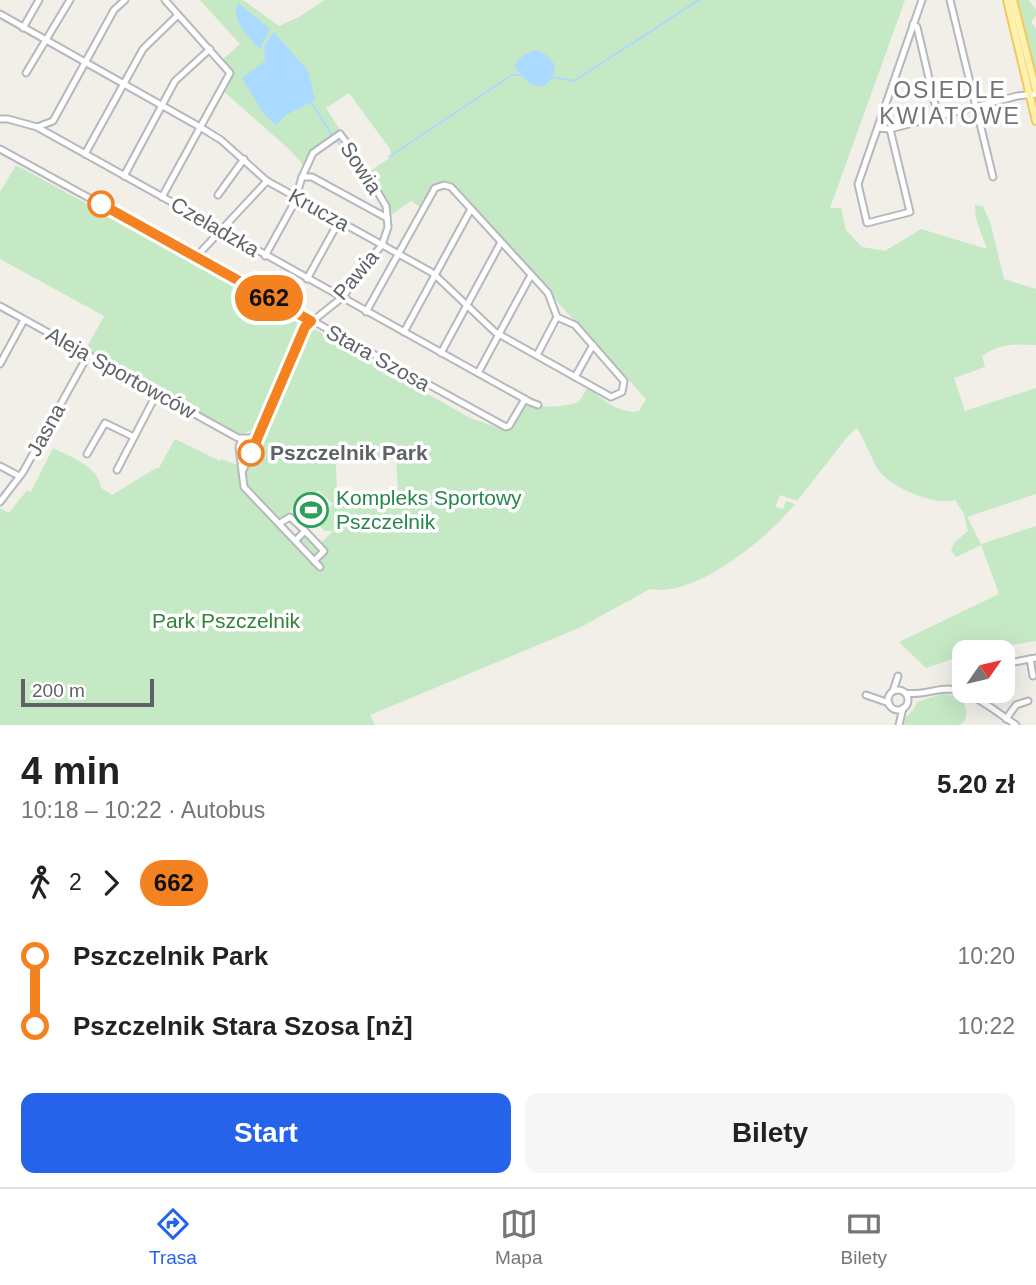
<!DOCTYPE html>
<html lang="pl">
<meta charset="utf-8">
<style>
:root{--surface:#fff;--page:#f6f6f6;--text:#222;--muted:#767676;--line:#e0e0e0;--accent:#2563eb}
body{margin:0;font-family:Arial,sans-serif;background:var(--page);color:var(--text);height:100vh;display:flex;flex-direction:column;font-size:26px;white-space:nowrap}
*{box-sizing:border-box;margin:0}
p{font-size:23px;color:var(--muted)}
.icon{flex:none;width:38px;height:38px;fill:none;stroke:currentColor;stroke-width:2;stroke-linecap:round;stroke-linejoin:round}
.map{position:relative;height:725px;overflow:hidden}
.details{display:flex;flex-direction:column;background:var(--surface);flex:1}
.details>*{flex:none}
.badge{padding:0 14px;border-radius:23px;font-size:24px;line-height:46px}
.needle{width:46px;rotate:56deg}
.buttons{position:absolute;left:952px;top:640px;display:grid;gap:14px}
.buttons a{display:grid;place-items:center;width:63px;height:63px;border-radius:14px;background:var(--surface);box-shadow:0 7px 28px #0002;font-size:35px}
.scale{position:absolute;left:21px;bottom:18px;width:133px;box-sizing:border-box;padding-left:7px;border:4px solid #5f6368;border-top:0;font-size:19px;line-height:24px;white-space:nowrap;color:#5f6368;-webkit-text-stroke:5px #fff;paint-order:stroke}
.map>.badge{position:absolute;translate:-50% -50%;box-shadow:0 0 0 4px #fff}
.legs{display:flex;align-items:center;gap:10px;height:77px;padding:0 21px;font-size:23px}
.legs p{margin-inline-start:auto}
.summary{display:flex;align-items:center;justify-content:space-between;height:119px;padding:0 21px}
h1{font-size:38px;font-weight:600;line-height:52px}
.cta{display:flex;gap:14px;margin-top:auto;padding:14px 21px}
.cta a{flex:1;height:80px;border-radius:14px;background:var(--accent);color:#fff;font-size:28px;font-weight:600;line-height:80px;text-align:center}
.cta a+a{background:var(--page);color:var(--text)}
ul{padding:0 21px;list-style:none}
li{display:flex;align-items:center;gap:24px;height:70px;font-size:26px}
li i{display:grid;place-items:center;width:10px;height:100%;margin:0 9px;background:currentColor}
li i::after{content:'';width:18px;height:18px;margin:-9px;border:5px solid;border-radius:50%;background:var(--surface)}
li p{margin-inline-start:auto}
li:first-child i{background:linear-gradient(#0000 50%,currentColor 0)}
li:last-child i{background:linear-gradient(currentColor 50%,#0000 0)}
.dock{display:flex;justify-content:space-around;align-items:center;height:98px;border-top:2px solid var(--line);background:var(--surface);font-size:19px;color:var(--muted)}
.dock a{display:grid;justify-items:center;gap:4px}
.dock .current{color:var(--accent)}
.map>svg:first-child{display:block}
.green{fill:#c5e8c5;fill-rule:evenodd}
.water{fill:#aadaff}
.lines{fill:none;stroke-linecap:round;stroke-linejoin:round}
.stream{stroke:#aadaff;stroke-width:2}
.minor-casing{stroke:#b5b8bc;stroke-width:9}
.major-casing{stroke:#f2c960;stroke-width:10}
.minor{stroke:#fff;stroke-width:5}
.major{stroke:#fff2af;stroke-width:6}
.line-1-casing{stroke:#fff;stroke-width:16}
.line-1{stroke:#f58220;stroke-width:10}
.stop-1-dot{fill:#fff;stroke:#f58220;stroke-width:3.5}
.labels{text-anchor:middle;stroke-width:7;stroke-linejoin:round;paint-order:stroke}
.street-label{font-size:21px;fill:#5f6368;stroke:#fff}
.stop-label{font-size:21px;font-weight:bold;fill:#5f6368;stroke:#fff;text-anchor:start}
.leisure-label{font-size:21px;fill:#27864d;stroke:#fff;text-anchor:start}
.park-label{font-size:21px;fill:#348238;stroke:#fff}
.neighbourhood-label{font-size:23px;letter-spacing:2px;fill:#70757a;stroke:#fff}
</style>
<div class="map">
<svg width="1036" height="725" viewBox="0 0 1036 725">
<rect width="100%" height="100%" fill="#f1efe8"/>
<!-- green -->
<g class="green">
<path d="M200,0H243L279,26L299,17L325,0H905L830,208H841L846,230L862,247L885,251L921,229L987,249L976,219L975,205L983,206L991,225L1004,279L1036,289V345C1015,344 1000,343 982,356L985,367L954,378L965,411L1036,388V494L967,517L981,544L1036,526V641L964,653V655L926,668L899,642L999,594L981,545L956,557L951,550L955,542L968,531L964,514L955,500C934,506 888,487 877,468C870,455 865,441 857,428L848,436L797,501L780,495L775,507L783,509L786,501L795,504C769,537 694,599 650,589L579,628L370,715L375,725H0V508L9,513L27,490L31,492L53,448C70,457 99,466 101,488L112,495L156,468H159L175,439L220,461L221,459L248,469L309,326L470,418L499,428L510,429L525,403C544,408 560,408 579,402L587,388C603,399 620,415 639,411L646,399L452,186L441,182L432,186L420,207L411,201L391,215L388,202L369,172L391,157L390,149L349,93L326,108L340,130L312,151L304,166L290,150L222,90L232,73L223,59L240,44ZM396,459L398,487L384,495H337L336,464L326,463ZM318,490L333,504L316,522L325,531H333L319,545L305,534L300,539L312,552L307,557L277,523L292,510V507L295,512Z"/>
<path d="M1017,0H1029L1036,10V16L1031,22L1036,29V75Z"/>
<path d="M16,165L301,321L255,430L239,434L86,349L104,316L0,259V192Z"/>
<path d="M942,694L963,697C965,709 971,718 960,725H904L905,718L913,710L917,702Z"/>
</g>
<!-- water -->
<g class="water">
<path d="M238,3L270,29L260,49C249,38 230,20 238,3Z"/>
<path d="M274,32L308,71L315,100L286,115L276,125L264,114L242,78L265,61L264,46Z"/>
<path d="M533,50C543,51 551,58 555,66C550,98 527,87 515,67L517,60Z"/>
</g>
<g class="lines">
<!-- stream -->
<g class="stream">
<path d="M552,77L574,81L699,0"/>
<path d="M311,102L332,135"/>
<path d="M337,141L359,171"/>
<path d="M389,157L512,75H521"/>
</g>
<!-- minor casing -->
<g class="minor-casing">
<g id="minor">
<path d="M950,0L993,177"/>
<path d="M0,14L200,127L221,140L267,181L431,272L435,275L495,332L611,397L622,392L624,381L575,325L557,317L548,293L451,187L444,185L435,188L366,312"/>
<path d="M913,24L917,27L938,117"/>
<path d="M23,28L39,0"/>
<path d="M26,73L70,0"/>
<path d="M0,119H8L37,127L530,402L538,405"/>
<path d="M37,127L53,121L114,10L125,0"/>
<path d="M878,128L890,129L1017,96L1036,94"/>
<path d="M890,129L910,212L867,223L858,184L922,0"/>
<path d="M0,149L506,427L509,426L525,399"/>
<path d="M85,154L143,49L178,15"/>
<path d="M124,176L175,81L210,49"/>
<path d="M218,195L244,159"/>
<path d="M162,197L230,73L165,0"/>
<path d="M296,197L302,177H312L387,218"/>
<path d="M265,256L297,198"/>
<path d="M196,257L267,181"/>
<path d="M307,279L339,221"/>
<path d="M0,306L238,438H251L261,429L305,327L344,296L356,276L382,245L388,227L386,206L355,154L340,134L313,153L302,177"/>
<path d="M404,332L471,209"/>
<path d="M441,353L500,244"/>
<path d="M537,355L557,317"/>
<path d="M0,364L24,320"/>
<path d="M478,373L531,275"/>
<path d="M575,377L593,345"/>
<path d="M242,439L239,447L244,487L320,567"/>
<path d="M87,454L105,423L134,437"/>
<path d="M0,466L19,476"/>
<path d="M117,470L157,393"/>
<path d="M243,470L260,431"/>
<path d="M0,502L23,472L88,355"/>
<path d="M280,523L290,517L305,531L296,540"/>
<path d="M305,531L324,551L314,561"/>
<path d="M1030,659L1033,676"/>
<path d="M1003,664L1036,658"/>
<path d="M1003,667L1005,682"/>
<circle cx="898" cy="700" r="10"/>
<path d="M893,691L898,676"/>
<path d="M960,691L964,675"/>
<path d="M905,693C920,696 934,689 949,689C973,691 996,712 1016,725"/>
<path d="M866,695L889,703"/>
<path d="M1006,719L1016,705L1028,701"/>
<path d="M899,725L903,708"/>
</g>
</g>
<!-- major casing -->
<g class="major-casing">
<g id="major">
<path d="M1007,0L1036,121"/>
<path d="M1013,0L1036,91"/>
</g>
</g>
<!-- minor -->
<use href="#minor" class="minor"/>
<!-- major -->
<use href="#major" class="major"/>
</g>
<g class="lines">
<!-- line-1 casing -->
<g class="line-1-casing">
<path id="line-1" d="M101,204L311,321L305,327L251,453"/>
</g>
<!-- line-1 -->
<use href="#line-1" class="line-1"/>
</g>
<!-- icons -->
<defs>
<g id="stadium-ring" transform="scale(1.75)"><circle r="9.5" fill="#fff" stroke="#2e9e5b" stroke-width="1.5"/><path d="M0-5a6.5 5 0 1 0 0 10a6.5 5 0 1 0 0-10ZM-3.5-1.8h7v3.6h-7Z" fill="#2e9e5b"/></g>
</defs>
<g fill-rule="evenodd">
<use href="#stadium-ring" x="311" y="510"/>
</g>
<!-- markers -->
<g class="stop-1-dot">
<circle cx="101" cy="204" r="12"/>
<circle cx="251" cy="453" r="12"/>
</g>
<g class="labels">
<!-- street labels -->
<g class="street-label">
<text transform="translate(361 168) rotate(57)" y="7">Sowia</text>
<text transform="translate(319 210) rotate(29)" y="7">Krucza</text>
<text transform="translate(215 227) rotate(30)" y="7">Czeladzka</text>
<text transform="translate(356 275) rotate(-50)" y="7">Pawia</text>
<text transform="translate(378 358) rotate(29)" y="7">Stara Szosa</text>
<text transform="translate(121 373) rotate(29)" y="7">Aleja Sportowców</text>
<text transform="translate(46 430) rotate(-61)" y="7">Jasna</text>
</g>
<!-- stop labels -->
<g class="stop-label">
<text x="270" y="460">Pszczelnik Park</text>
</g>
<!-- leisure labels -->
<g class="leisure-label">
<text x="336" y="505">Kompleks Sportowy<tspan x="336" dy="24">Pszczelnik</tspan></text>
</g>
<!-- park labels -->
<g class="park-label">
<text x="226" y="628">Park Pszczelnik</text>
</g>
<!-- neighbourhood labels -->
<g class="neighbourhood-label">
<text x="950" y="98">OSIEDLE<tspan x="950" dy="26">KWIATOWE</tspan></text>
</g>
</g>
</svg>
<div class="buttons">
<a><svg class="needle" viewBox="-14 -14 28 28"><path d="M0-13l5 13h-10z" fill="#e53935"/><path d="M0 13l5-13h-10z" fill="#767676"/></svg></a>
</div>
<div class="scale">200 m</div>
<b class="badge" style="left:269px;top:298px;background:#f58220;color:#111">662</b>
</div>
<section class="details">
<div class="summary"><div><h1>4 min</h1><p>10:18 – 10:22 · Autobus</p></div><b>5.20 zł</b></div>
<div class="legs"><svg class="icon" aria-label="walk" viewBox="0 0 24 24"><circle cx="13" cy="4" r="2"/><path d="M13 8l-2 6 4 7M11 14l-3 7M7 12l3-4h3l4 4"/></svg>2<svg class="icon" aria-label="forward" viewBox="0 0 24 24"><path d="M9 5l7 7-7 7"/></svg><b class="badge" style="background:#f58220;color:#111">662</b></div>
<ul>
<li><i style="color:#f58220"></i><b>Pszczelnik Park</b><p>10:20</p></li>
<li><i style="color:#f58220"></i><b>Pszczelnik Stara Szosa [nż]</b><p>10:22</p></li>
</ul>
<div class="cta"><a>Start</a><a>Bilety</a></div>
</section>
<nav class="dock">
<a class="current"><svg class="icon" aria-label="directions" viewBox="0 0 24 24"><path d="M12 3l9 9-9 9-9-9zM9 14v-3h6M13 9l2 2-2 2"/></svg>Trasa</a>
<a><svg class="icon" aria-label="map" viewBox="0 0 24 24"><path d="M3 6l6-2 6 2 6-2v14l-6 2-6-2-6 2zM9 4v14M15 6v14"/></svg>Mapa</a>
<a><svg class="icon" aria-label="tickets" viewBox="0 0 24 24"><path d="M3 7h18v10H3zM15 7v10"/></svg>Bilety</a>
</nav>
